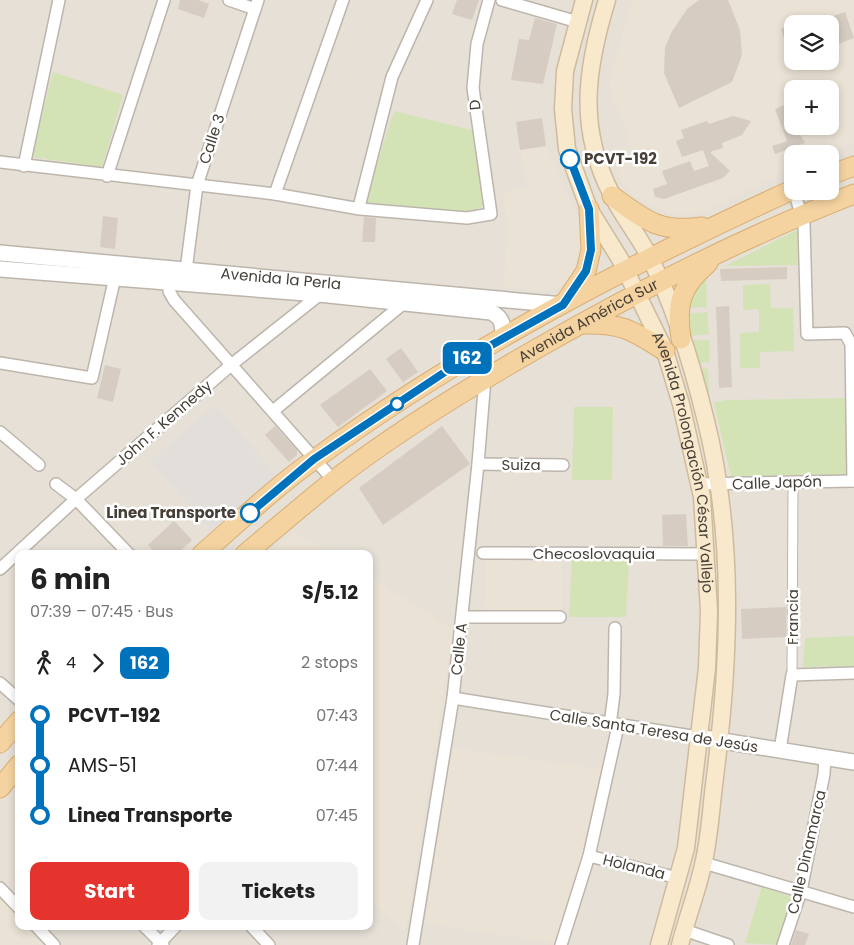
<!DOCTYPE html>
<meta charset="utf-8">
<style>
:root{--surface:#fff;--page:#f2f2f2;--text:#222;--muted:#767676;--accent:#e5342e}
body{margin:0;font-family:Poppins,sans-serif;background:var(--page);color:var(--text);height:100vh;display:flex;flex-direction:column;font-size:19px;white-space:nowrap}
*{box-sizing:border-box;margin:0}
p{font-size:16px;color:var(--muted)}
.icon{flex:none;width:28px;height:28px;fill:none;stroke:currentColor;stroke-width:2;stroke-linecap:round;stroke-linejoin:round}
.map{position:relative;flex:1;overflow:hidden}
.sheet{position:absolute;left:15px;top:550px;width:358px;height:380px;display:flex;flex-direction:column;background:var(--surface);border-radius:10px;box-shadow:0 2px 8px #0003}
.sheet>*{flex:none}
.badge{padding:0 10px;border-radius:8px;font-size:18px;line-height:32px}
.controls{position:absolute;left:784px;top:15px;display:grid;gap:10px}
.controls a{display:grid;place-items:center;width:55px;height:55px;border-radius:10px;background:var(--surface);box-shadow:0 2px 8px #0003;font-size:25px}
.map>.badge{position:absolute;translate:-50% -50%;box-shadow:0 0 0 2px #fff}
.legs{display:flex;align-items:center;gap:8px;height:55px;padding:0 15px;font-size:16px}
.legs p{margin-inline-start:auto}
.head{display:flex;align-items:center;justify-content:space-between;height:85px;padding:0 15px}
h1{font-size:28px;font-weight:700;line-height:38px}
.action{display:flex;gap:10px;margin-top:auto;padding:10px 15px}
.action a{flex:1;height:58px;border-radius:10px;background:var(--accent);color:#fff;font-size:20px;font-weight:700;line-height:58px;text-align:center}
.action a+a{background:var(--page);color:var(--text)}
ul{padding:0 15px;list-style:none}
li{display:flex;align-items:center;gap:18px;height:50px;font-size:19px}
li i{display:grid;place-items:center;width:8px;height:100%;margin:0 6px;background:currentColor}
li i::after{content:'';width:12px;height:12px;margin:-6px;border:4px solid;border-radius:50%;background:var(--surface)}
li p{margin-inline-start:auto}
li:first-child i{background:linear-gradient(#0000 50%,currentColor 0)}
li:last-child i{background:linear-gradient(currentColor 50%,#0000 0)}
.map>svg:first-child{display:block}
.residential{fill:#e6e0d7;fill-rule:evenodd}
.industrial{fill:#e2deda}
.education{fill:#eae2d4;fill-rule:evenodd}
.green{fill:#d4e3b6}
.building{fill:#d6ccc2}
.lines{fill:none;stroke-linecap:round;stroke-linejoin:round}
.pedestrian-casing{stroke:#bdb5ac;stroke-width:11}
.minor-casing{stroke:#bdb5ac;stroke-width:14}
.tertiary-casing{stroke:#bdb5ac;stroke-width:18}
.secondary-casing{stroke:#cebb9d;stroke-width:19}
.primary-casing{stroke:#d8ae71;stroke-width:21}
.pedestrian{stroke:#fff;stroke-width:9}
.minor{stroke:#fff;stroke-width:11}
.tertiary{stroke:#fff;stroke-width:15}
.secondary{stroke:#f9e9cc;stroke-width:16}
.primary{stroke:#f4d3a0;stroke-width:19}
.line-1-casing{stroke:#fff;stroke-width:11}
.line-1{stroke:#0072bc;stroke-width:8}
.stop-1-dot{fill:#fff;stroke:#0072bc;stroke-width:2.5}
.labels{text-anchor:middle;stroke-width:5;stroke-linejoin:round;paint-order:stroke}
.street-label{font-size:15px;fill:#463f38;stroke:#fff}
.stop-label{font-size:15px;font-weight:bold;fill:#463f38;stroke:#fff;text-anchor:start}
</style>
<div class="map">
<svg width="854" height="945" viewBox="0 0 854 945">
<rect width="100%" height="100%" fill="#f3efe9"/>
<!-- residential -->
<path class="residential" d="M0,0H854V945H0ZM792,24H830V61H792ZM792,89H830V126H792ZM792,154H830V191H792ZM19,554H369V926H19Z"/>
<!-- industrial -->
<path class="industrial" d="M215,405L277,475L213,532L150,461Z"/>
<!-- education -->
<g class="education">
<path d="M633,0H854V143L827,154H792V168L699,214L675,215L653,207L634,196L620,181L615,165L628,137L610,88L609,81ZM792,24H830V61H792ZM792,89H830V126H792Z"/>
<path d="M546,146L584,230L581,262L573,276L559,288L543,291L504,287L508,224L502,194L528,187L520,150Z"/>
<path d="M293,531L331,554H268Z"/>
<path d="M486,560L562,562L561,612L485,611Z"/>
<path d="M369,577L454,629L405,932L369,901Z"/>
<path d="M451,748L605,769L585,857L558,944L425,923Z"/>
<path d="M0,898L19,918V926H26L43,945H0Z"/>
</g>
<!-- green -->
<g class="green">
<path d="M53,72L123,95L102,167L31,157Z"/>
<path d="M394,111L476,131L486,204L468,214L364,204Z"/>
<path d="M797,230L798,265L725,266Z"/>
<path d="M706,271L707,307L686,308L689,295Z"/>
<path d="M770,284L771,308H793L794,351L760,352V368H740V333L759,332V309L743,310V285Z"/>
<path d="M707,312L709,334L687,336L685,314Z"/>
<path d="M691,340H709L710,362L699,363Z"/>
<path d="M700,368L708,369L709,393H707Z"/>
<path d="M850,398V478L731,477L714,403L726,400Z"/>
<path d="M574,407H613L612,480H572Z"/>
<path d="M572,558L629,559L626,617H569Z"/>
<path d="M854,636V666L803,667L805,638Z"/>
<path d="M762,886L796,899L783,945L745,943Z"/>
</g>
<!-- building -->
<g class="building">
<path d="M180,0H198L209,4L204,18L178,9Z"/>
<path d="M457,0H479L472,20L452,14Z"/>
<path d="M699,0H728L740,30L742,55L732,82L679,108L664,73L665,48L671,33L687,9Z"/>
<path d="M845,12L854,38L830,47V17Z"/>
<path d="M535,18L557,24L543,84L511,80L519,39L529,40Z"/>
<path d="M792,25V59H791L781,29Z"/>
<path d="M787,104L792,126H795L805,143L775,154L772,146L787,141L775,109Z"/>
<path d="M733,116L751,121L742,135L722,143L723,148L710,152L730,171L723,178L664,199L655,197L653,189L667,184L662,171L690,161L694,171L709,166L703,150L682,157L676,141L684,138L681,130L707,121L709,124Z"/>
<path d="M542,118L546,146L520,150L516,122Z"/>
<path d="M103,216L118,218L115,249L100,247Z"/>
<path d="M364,217L376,218L375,242H362Z"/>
<path d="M787,267V279L721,281L720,269Z"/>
<path d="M729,306L732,387L719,388L716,307Z"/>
<path d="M401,348L418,372L403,382L386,359Z"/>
<path d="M105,365L121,369L113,402L97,398Z"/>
<path d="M370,369L387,391L338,427L320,405Z"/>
<path d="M275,426L297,450V455L289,462L265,435Z"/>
<path d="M442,426L470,464L383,525L359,488Z"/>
<path d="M686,514L688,546H663L662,515Z"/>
<path d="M174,521L192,540L177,554H156L148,545Z"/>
<path d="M786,607V637L742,639L741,609Z"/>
<path d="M796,930L809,934L805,945H791Z"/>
</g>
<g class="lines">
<!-- pedestrian casing -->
<g class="pedestrian-casing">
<path id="pedestrian" d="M792,675L793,482"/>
</g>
<!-- minor casing -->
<g class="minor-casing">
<g id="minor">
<path d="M229,0L255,9"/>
<path d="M502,0L578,22"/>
<path d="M0,162L275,194L360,209L467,218L491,214L473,88L477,44L489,0"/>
<path d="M24,166L59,0"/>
<path d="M107,176L164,0"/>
<path d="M794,191L804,224L807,334L845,333L851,344L853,481"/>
<path d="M275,194L343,0"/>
<path d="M359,207L392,77L427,0"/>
<path d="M185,278L197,185L258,0"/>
<path d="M170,281L169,291L174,300L334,481"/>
<path d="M0,363L92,378L115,277"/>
<path d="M273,411L404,303"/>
<path d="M0,432L39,465"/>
<path d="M478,464L563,465"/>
<path d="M56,484L76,499L129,554"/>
<path d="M699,484L854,481"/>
<path d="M483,553L706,554"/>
<path d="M0,569L76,499L231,365L323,292"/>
<path d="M462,617H560"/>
<path d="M0,683L19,700"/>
<path d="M453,698L698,737"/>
<path d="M610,725L614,694L615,628"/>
<path d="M780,750L792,675L854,673"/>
<path d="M589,856L678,878"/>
<path d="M704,863L854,907"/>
<path d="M0,888L19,908"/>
<path d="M36,926L54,945"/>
<path d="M144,926L163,945"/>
<path d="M251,926L269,945"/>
<path d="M684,930L728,945"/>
<path d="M158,945L176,926"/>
<path d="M413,945L453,698L478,464L485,378L469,356"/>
<path d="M561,945L589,856L618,726"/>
<path d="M783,945L801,891L824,774L825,758"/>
</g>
</g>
<!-- tertiary casing -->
<g class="tertiary-casing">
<g id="tertiary">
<path id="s1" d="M0,253L563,305"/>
<path d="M0,269L319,294L491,312C503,318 503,325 503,338"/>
<path d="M698,737L854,762"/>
</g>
</g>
<!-- secondary casing -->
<g class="secondary-casing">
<g id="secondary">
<path id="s2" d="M584,0L565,71L563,109L567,149L589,209L620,259L665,351L681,404L702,497L709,611L707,668L686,848L659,945"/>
<path d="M607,0C586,69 577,128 612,195C623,217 639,236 650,258C675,307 693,368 706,421C735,538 730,658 715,777C711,806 710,837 703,865C697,892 687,918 680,945"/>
</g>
</g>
<!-- primary casing -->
<g class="primary-casing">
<g id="primary">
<path d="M830,175L854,166"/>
<path d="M612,196C645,220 659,233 702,227"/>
<path d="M566,301L586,271L591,250L589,209"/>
<path d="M582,324C623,323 632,330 665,351"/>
<path d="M681,339C676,304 680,287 708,263"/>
<path d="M202,554C239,522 275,487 315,459C463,351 626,266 792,190"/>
<path id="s3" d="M245,554C274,530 303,505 333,481C397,431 468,388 538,348C641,289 744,237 854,194"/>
<path d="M0,743L19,721"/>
<path d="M0,788L19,765"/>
</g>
</g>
<!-- pedestrian -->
<use href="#pedestrian" class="pedestrian"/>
<!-- minor -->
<use href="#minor" class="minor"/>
<!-- tertiary -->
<use href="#tertiary" class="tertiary"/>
<!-- secondary -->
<use href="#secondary" class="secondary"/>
<!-- primary -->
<use href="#primary" class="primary"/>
</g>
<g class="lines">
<!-- line-1 casing -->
<g class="line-1-casing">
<path id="line-1" d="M250,513L314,459L454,366L563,305L586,271L591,250L589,209L570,159"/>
</g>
<!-- line-1 -->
<use href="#line-1" class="line-1"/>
</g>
<!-- markers -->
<g class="stop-1-dot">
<circle cx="570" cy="159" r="9"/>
<circle cx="397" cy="404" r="6"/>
<circle cx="250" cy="513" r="9"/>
</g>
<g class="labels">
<!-- street labels -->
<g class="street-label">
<text transform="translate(475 105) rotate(-95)" y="5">D</text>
<text transform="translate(212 139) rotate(-72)" y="5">Calle 3</text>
<text dy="5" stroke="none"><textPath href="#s1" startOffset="282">Avenida la Perla</textPath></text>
<text dy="5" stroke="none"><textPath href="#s3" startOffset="416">Avenida América Sur</textPath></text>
<text transform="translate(164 423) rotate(-41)" y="5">John F. Kennedy</text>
<text dy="5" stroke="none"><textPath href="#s2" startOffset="490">Avenida Prolongación César Vallejo</textPath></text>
<text x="521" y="470">Suiza</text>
<text transform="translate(777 483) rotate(-2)" y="5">Calle Japón</text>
<text x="594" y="559">Checoslovaquia</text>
<text transform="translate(793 617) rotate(-90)" y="5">Francia</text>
<text transform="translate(459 649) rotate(-84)" y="5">Calle A</text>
<text transform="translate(654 731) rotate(9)" y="5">Calle Santa Teresa de Jesús</text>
<text transform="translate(807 852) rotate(-77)" y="5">Calle Dinamarca</text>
<text transform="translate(634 867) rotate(14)" y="5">Holanda</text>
</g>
<!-- stop labels -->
<g class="stop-label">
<text x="584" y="164">PCVT-192</text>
<text x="236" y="518" text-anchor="end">Linea Transporte</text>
</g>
</g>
</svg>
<div class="controls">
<a><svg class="icon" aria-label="layers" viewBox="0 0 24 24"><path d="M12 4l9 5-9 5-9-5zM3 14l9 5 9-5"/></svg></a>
<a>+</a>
<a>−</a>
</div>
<b class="badge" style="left:467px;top:358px;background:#0072bc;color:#fff">162</b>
<section class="sheet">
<div class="head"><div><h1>6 min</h1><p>07:39 – 07:45 · Bus</p></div><b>S/5.12</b></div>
<div class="legs"><svg class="icon" aria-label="walk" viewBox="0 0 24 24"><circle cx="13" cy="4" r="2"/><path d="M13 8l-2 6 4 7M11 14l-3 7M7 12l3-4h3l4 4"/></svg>4<svg class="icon" aria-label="forward" viewBox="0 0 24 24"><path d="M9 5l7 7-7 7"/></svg><b class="badge" style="background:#0072bc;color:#fff">162</b><p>2 stops</p></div>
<ul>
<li><i style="color:#0072bc"></i><b>PCVT-192</b><p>07:43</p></li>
<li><i style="color:#0072bc"></i><span>AMS-51</span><p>07:44</p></li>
<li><i style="color:#0072bc"></i><b>Linea Transporte</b><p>07:45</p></li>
</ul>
<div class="action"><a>Start</a><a>Tickets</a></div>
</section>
</div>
